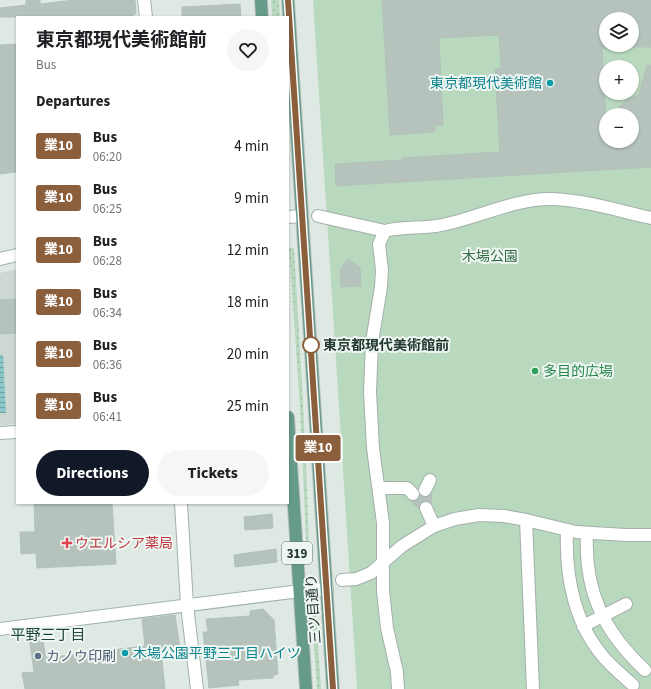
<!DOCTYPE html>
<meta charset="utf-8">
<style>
:root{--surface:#fff;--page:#f6f6f6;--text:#202124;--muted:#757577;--accent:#111827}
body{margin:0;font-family:"Source Sans 3","Noto Sans JP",sans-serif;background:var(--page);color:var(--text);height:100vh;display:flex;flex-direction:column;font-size:15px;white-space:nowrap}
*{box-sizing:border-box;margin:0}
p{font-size:13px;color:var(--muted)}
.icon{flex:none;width:22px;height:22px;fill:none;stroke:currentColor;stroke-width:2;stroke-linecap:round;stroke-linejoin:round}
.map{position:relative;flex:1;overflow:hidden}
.sheet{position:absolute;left:16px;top:16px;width:273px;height:488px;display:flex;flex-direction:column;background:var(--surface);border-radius:0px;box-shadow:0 1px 3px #0004}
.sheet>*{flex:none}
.badge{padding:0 8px;border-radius:3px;font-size:14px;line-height:26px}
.tools{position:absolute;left:599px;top:12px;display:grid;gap:8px}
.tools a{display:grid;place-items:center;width:40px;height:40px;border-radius:50%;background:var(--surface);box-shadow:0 1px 3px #0004;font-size:20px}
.map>.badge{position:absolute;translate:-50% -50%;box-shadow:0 0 0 2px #fff}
h2{padding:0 20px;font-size:15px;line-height:36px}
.round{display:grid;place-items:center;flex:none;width:42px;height:42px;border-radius:21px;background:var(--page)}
.head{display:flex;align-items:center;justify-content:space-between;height:68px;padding:0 20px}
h1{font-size:19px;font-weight:700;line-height:30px}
.cta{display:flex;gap:8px;margin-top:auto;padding:8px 20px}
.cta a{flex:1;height:46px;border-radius:24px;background:var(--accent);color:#fff;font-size:16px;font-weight:700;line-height:46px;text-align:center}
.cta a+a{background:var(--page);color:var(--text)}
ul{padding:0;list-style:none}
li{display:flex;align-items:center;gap:12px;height:52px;padding:0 20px}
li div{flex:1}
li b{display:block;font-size:15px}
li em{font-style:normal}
li .badge{min-width:44px;font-weight:700;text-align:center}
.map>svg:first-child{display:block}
.built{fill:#cdd8d2}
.grass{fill:url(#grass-dots)}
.green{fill:#b9d9bf;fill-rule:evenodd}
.water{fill:url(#water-rules)}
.building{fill:#b5c3bc;stroke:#b2c2ba}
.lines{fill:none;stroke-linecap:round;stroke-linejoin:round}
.street-casing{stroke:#a3b0aa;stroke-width:14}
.secondary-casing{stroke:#9fb4aa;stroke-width:14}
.primary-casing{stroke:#bdc3c1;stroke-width:14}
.street{stroke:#fff;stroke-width:12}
.secondary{stroke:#fff;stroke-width:12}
.primary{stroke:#679b89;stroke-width:12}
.line-casing{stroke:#fff;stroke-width:9}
.line{stroke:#8b5e3c;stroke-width:6}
.culture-dot{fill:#0f9aa8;stroke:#eff6f2;stroke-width:1.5}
.stop-dot{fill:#fff;stroke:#8b5e3c;stroke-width:2}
.leisure-dot{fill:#2e9e5b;stroke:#eff6f2;stroke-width:1.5}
.health-dot{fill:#e0444e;stroke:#eff6f2;stroke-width:1.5}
.service-dot{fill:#5c6f8a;stroke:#eff6f2;stroke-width:1.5}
.labels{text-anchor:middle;stroke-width:4;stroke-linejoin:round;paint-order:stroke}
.shield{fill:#eff6f2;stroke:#60706a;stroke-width:1}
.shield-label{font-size:13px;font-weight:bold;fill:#22372f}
.culture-label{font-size:14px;fill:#0d838f;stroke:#eff6f2;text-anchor:end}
.park-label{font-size:14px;fill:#306a41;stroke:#eff6f2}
.stop-label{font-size:14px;font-weight:bold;fill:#22372f;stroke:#eff6f2;text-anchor:start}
.leisure-label{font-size:14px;fill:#27864d;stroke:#eff6f2;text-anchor:start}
.health-label{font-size:14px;fill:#be3a42;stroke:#eff6f2;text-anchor:start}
.street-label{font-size:14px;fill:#22372f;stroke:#eff6f2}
.service-label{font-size:14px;fill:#4e5e75;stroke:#eff6f2;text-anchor:start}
.neighbourhood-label{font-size:15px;fill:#20473a;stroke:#eff6f2}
</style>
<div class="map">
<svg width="651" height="689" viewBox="0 0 651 689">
<defs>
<pattern id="grass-dots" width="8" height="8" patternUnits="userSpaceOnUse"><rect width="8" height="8" fill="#b9d9bf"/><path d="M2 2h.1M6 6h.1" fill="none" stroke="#9fbba4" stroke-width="1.8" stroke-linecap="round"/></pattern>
<pattern id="water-rules" width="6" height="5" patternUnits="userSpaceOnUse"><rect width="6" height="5" fill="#8bc6ca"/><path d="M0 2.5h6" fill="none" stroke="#71a2a4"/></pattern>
</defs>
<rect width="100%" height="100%" fill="#dfe9e4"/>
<!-- built -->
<path class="built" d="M17,269V424L0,425V273Z"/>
<!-- grass -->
<g class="grass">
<path d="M271,0H279L280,17H272Z"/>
<path d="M289,248H294C300,352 307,455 309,559L307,560L300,406Z"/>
<path d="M315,602L321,689H317L311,603Z"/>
</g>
<!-- green -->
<path class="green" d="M313,0H651V689H357ZM606,19H632V45H606ZM606,67H632V93H606ZM606,115H632V141H606Z"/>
<!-- water -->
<path class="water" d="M0,355H3L6,413H0Z"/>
<!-- building -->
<g class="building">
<path d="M26,0H40V4L74,0H135L136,14H133L134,17H0V8L26,5Z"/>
<path d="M382,0H651V47H632V19H606V49H602L606,116V141H632V115H610L628,99L639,95L647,65H651V167L336,186L335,164L402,160V158L500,152L495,69L501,68L499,35L439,38L443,125H435V132L390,135Z"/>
<path d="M240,4L241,17H182V7Z"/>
<path d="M17,44V172L0,174V45Z"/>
<path d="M348,259L360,267L361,286L341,287L340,270Z"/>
<path d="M17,299V333L0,334V300Z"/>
<path d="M431,494L432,495L431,503L427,501H423L420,504L419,508L412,503V501L418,500L420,496L426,497Z"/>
<path d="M34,503H112L116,564L37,568L36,553L21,554L20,532H35Z"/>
<path d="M272,514L273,528L245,530L244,517Z"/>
<path d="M276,549L277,562L235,567L234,555Z"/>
<path d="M263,609L274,620L278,674L274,675L273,678L238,680L239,685L209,688L203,632H208L206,619L250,616V611Z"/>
<path d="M175,615L180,648L161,650L165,689H25L22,673L34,672L29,636L42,635L46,658L145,646L142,619Z"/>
</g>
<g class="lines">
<!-- street casing -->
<g class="street-casing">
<g id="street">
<path d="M144,0L146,17"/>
<path d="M318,216L385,231"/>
<path d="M288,217L302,216"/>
<path d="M0,259L17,255"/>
<path d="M0,433L17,432"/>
<path d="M379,488H407L413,494"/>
<path d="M425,490L430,480"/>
<path d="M181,503L187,605L197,689"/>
<path d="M426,508L434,526"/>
<path d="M526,520L533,689"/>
<path d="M567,530C565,578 575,629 610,664C617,671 625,678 633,685"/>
<path d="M587,533C584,591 604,632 645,670"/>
<path d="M342,580L356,579L371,573L402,546L434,526L455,519L479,515L504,516L526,520L576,532L626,535H651"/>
<path d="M583,626L626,604"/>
<path d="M398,689L397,672L387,628L383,591V523L373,448L370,392L372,342L381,287L382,270L379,244L385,231C403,226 423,229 442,225C477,218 517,198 552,199C585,200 619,211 651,218"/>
</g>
</g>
<!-- secondary casing -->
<g class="secondary-casing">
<path id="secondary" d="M0,629L300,591L327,589"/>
</g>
<!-- primary casing -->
<g class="primary-casing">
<g id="primary">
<path d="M261,0L262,17"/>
<path d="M288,0L333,689"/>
<path d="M288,417L306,689"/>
</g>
</g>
<!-- street -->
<use href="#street" class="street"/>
<!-- secondary -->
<use href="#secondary" class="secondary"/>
<!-- primary -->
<use href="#primary" class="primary"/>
</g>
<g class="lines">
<!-- line casing -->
<g class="line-casing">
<path id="line" d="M288,0L333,689"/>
</g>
<!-- line -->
<use href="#line" class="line"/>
</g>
<!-- markers -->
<g class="culture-dot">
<circle cx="550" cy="83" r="4"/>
<circle cx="125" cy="653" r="4"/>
</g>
<circle class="stop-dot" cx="311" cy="345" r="8"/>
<circle class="leisure-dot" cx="535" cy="371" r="4"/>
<path class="health-dot" d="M65 537h4v4h4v4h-4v4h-4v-4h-4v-4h4z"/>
<circle class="service-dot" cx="38" cy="656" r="4"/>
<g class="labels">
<!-- shield labels -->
<rect class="shield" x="282" y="542" width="30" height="22" rx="3"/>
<g class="shield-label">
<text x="297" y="558">319</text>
</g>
<!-- culture labels -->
<g class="culture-label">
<text x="542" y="88">東京都現代美術館</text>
<text x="133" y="658" text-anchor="start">木場公園平野三丁目ハイツ</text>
</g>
<!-- park labels -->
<g class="park-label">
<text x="490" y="261">木場公園</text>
</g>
<!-- stop labels -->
<g class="stop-label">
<text x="323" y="350">東京都現代美術館前</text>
</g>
<!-- leisure labels -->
<g class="leisure-label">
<text x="543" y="376">多目的広場</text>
</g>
<!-- health labels -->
<g class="health-label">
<text x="75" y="548">ウエルシア薬局</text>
</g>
<!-- street labels -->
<g class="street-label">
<text transform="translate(313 609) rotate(-94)" y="5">三ツ目通り</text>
</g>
<!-- service labels -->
<g class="service-label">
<text x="46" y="661">カノウ印刷</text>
</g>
<!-- neighbourhood labels -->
<g class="neighbourhood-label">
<text x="48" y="640">平野三丁目</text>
</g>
</g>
</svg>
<div class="tools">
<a><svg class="icon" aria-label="layers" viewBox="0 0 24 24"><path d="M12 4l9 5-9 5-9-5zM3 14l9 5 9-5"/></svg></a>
<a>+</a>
<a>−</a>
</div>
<b class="badge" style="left:318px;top:448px;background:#8b5e3c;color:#fff">業10</b>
<section class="sheet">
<div class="head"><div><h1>東京都現代美術館前</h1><p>Bus</p></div><a class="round"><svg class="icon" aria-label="heart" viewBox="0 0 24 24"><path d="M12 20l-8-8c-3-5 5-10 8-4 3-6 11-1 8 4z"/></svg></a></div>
<h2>Departures</h2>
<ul>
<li><span class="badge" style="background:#8b5e3c;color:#fff">業10</span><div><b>Bus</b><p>06:20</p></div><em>4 min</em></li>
<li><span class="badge" style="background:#8b5e3c;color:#fff">業10</span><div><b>Bus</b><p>06:25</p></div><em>9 min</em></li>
<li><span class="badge" style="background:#8b5e3c;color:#fff">業10</span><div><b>Bus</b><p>06:28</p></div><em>12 min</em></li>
<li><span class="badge" style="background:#8b5e3c;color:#fff">業10</span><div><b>Bus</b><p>06:34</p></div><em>18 min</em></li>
<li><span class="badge" style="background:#8b5e3c;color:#fff">業10</span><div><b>Bus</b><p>06:36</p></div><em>20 min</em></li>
<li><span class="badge" style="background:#8b5e3c;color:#fff">業10</span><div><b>Bus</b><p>06:41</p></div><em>25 min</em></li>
</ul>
<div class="cta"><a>Directions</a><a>Tickets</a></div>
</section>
</div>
